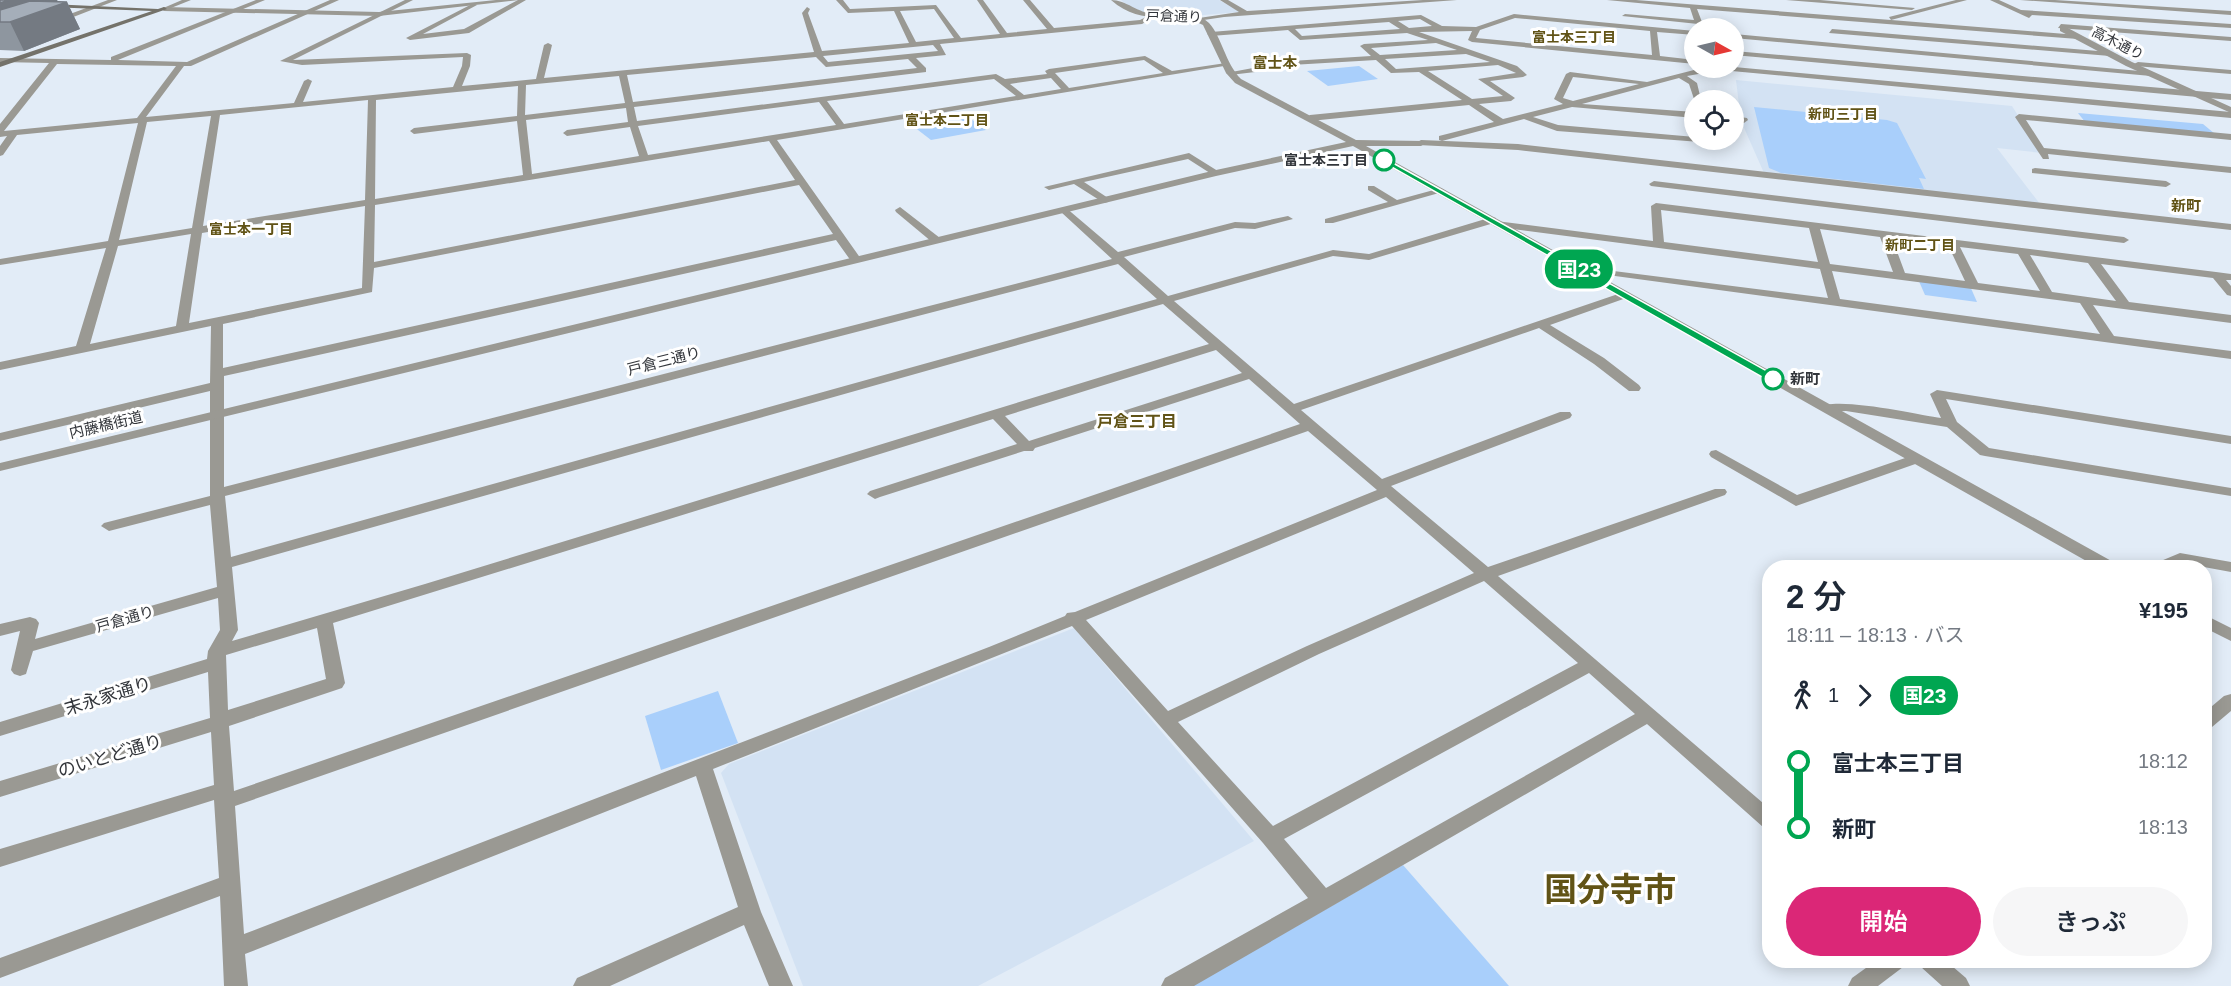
<!DOCTYPE html>
<html lang="ja">
<meta charset="utf-8">
<style>
:root{--surface:#fff;--page:#f6f6f7;--text:#1f2937;--muted:#747a83;--accent:#db2777}
body{margin:0;font-family:Helvetica,"Noto Sans JP",sans-serif;background:var(--page);color:var(--text);height:100vh;display:flex;flex-direction:column;font-size:22px;white-space:nowrap}
*{box-sizing:border-box;margin:0}
p{font-size:20px;color:var(--muted)}
.icon{flex:none;width:33px;height:33px;fill:none;stroke:currentColor;stroke-width:2;stroke-linecap:round;stroke-linejoin:round}
.map{position:relative;flex:1;overflow:hidden}
.side{position:absolute;left:1762px;top:560px;width:450px;height:408px;display:flex;flex-direction:column;background:var(--surface);border-radius:24px;box-shadow:0 3px 15px #0003}
.side>*{flex:none}
.badge{padding:0 12px;border-radius:20px;font-size:21px;line-height:39px}
.needle{width:39px;rotate:98deg}
.fabs{position:absolute;left:1684px;top:18px;display:grid;gap:12px}
.fabs a{display:grid;place-items:center;width:60px;height:60px;border-radius:50%;background:var(--surface);box-shadow:0 3px 15px #0003;font-size:30px}
.map>.badge{position:absolute;translate:-50% -50%;box-shadow:0 0 0 3px #fff}
.legs{display:flex;align-items:center;gap:9px;height:66px;padding:0 24px;font-size:20px}
.legs p{margin-inline-start:auto}
.summary{display:flex;align-items:center;justify-content:space-between;height:102px;padding:0 24px}
h1{font-size:33px;font-weight:600;line-height:45px}
.primary-button{display:flex;gap:12px;margin-top:auto;padding:12px 24px}
.primary-button a{flex:1;height:69px;border-radius:36px;background:var(--accent);color:#fff;font-size:24px;font-weight:600;line-height:69px;text-align:center}
.primary-button a+a{background:var(--page);color:var(--text)}
ul{padding:0 24px;list-style:none}
li{display:flex;align-items:center;gap:21px;height:66px;font-size:22px}
li i{display:grid;place-items:center;width:9px;height:100%;margin:0 8px;background:currentColor}
li i::after{content:'';width:15px;height:15px;margin:-8px;border:4px solid;border-radius:50%;background:var(--surface)}
li p{margin-inline-start:auto}
li:first-child i{background:linear-gradient(#0000 50%,currentColor 0)}
li:last-child i{background:linear-gradient(currentColor 50%,#0000 0)}
.map>svg:first-child{display:block}
.built{fill:#d3e2f3}
.green{fill:#a9cffb}
.lines{fill:none;stroke-linecap:round;stroke-linejoin:round}
.minor{fill:#9a9993;fill-rule:evenodd}
.tertiary{fill:#9a9993;fill-rule:evenodd}
.secondary{fill:#74726a;fill-rule:evenodd}
.wall{fill:#8e969f}
.shaded-wall{fill:#747a82}
.building{fill:#a5aeb9;stroke:#747a82;stroke-width:1.5}
.line-1{fill:#00a651;stroke:#fff;stroke-width:1.5}
.stop-1-dot{fill:#fff;stroke:#00a651;stroke-width:3}
.labels{text-anchor:middle;stroke-width:6;stroke-linejoin:round;paint-order:stroke}
.far-street-label{font-size:14px;fill:#33363b;stroke:#fff}
.far-neighbourhood-label{font-size:14px;font-weight:bold;fill:#615316;stroke:#fff}
.far-stop-label{font-size:14px;font-weight:bold;fill:#33363b;stroke:#fff;text-anchor:end}
.far-quarter-label{font-size:15px;font-weight:bold;fill:#615316;stroke:#fff}
.street-label{font-size:15px;fill:#33363b;stroke:#fff}
.stop-label{font-size:15px;font-weight:bold;fill:#33363b;stroke:#fff;text-anchor:start}
.neighbourhood-label{font-size:16px;font-weight:bold;fill:#615316;stroke:#fff}
.near-street-label{font-size:18px;fill:#33363b;stroke:#fff}
.near-town-label{font-size:33px;font-weight:bold;fill:#615316;stroke:#fff}
</style>
<div class="map">
<svg width="2231" height="986" viewBox="0 0 2231 986">
<rect width="100%" height="100%" fill="#e2ecf7"/>
<!-- built -->
<g class="built">
<path d="M1121,0H1219L1240,12L1192,16L1152,15L1132,9Z"/>
<path d="M1736,80L2012,106L2042,153L1997,148L2040,204L1764,173L1741,121Z"/>
<path d="M1074,628L1254,841L978,986H803L721,773L729,764Z"/>
</g>
<!-- green -->
<g class="green">
<path d="M1359,66L1378,79L1328,86L1307,71Z"/>
<path d="M1754,107L1887,120L1897,123L1926,179L1919,178L1924,189L1781,173L1769,168Z"/>
<path d="M963,113L986,130L931,140L909,123Z"/>
<path d="M2078,113L2203,124L2215,134L2085,122Z"/>
<path d="M1918,279L1970,286L1977,302L1925,295Z"/>
<path d="M718,691L738,743L661,770L645,716Z"/>
<path d="M1403,865L1509,986H1192Z"/>
</g>
<g class="lines">
<!-- minor -->
<g class="minor">
<path d="M108,0H117L58,23L51,21Z"/>
<path d="M182,0H191L166,10L161,9Z"/>
<path d="M256,0H265L118,60L187,62L330,0H339L191,66H184L146,117L294,103L304,81L308,79L312,81L303,102L453,87L462,66L463,57L302,65L280,61L405,0H413L293,60L467,53L471,55L470,66L462,86L536,79L544,45L548,43L552,45L544,78L814,52L802,13L807,7L810,9L808,13L822,51L909,43L894,11L848,13L836,0H843L850,9L936,5L961,38L1000,34L977,0H983L1007,33L1047,29L1023,0H1030L1054,28L1140,20L1150,15L1154,17L1142,24L940,44L946,55L916,58L926,68V72L634,107L637,121L996,74L1005,79L1047,74L1045,71L1049,69L1145,56L1172,71L1226,63L1230,65L777,140L861,259L859,261H851L836,240L224,376V487L1112,259L1061,212L1060,210L1065,207L1118,252L1235,222L1255,223L1288,216L1293,219L1255,229L1235,228L1124,257L1168,296L1333,250L1369,254L1492,217L1496,218V221L1653,241L1651,206L1656,203L2216,272L2231,274V280H2226L2231,286V296L2227,295L2213,278L2101,264L2129,302L2231,315V323L2093,305L2114,336L2231,351V359L1578,271L1574,270V266L1828,298L1820,269L1498,227L1494,226V223L1369,260L1333,256L1174,301L1294,404L1621,293H1629V297L1550,325L1604,358L1639,385L1641,388L1639,391H1629L1594,364L1539,328L1301,410L1382,479L1560,412H1570L1572,415L1570,418L1391,486L1488,567L1715,489H1725L1727,492L1725,495L1498,576L1770,809V829L1763,827L1647,724L1194,986H1161L1165,978L1308,898L1263,843L1072,626L713,769L761,912L793,986H769L744,925L610,986H573L577,978L738,907L696,776L245,954L248,986H224L220,896L0,978V958L219,878L214,800L0,867V849L214,785L211,732L0,797V781L210,718L208,672L0,736V722L207,659L208,651L220,630L218,598L33,651L26,674L20,676L14,674L11,670L20,631L0,636V624L30,617L36,619L39,623L35,639L217,587L210,505L109,531L101,526L104,523L210,496V391L0,441V433L210,383L211,326L0,370V362L76,346L106,248L0,265V259L108,241L138,123L17,135L3,155L0,156V146L7,136L0,137V124L49,63L0,62V58L111,60V57ZM934,9L954,38L916,42L900,11ZM933,45L938,51L828,62L823,56ZM816,57L826,67L908,59L917,68L633,102L627,75ZM1144,60L1163,73L1069,88L1055,73ZM57,64L176,66L137,118L4,131ZM619,76L625,103L525,115L526,85ZM1051,78L1061,89L1024,95L1010,84ZM994,79L1016,96L844,124L827,101ZM518,86L517,116L414,128L410,131L414,134L517,121L523,175L375,199L376,100ZM368,100L365,200L203,226L220,115ZM819,102L836,125L648,155L638,126ZM626,108L628,122L567,130L563,133L567,136L630,127L639,156L532,174L526,120ZM211,116L192,228L119,240L147,122ZM769,141L795,180L374,262L375,205ZM799,185L833,234L223,368V324L372,292L374,268ZM365,206L362,288L189,323L202,233ZM1661,210L1809,228L1818,262L1664,242ZM1820,229L1880,237L1893,272L1830,264ZM191,234L176,326L90,344L118,246ZM1892,238L1948,245L1965,281L1905,273ZM1960,247L2018,254L2040,291L1978,283ZM2030,255L2088,263L2116,301L2052,292ZM1118,264L1157,299L231,557L225,496ZM1832,271L2080,303L2100,334L1840,299ZM1163,304L1209,344L425,584L232,641L238,630L232,567ZM1216,350L1242,373L1029,441L1005,416ZM1249,379L1300,424L234,791L229,726L342,688L345,683L333,623L993,419L1017,444L870,491L867,494L875,499L880,497L1024,451H1033L1035,448ZM1308,431L1377,490L1075,612L1067,613L1065,616L989,647L244,934L235,806ZM1386,497L1474,573L1307,646L1168,711L1086,620ZM1484,581L1578,663L1273,826L1178,722L1319,654ZM317,628L326,679L228,710L226,655ZM1589,673L1635,714L1326,888L1284,839Z"/>
<path d="M518,0H526L469,33L410,40L406,38L472,4L477,5L423,34L464,29Z"/>
<path d="M1220,0H1228L1247,11L1423,0H1457L1224,17L1197,21L1199,18L1239,12Z"/>
<path d="M1607,0H1636L1891,20L1889,17L1956,0H1967L1891,20L2078,35L2082,37L2078,39L1697,9L1702,22L1698,24L1622,16L1625,14L1694,20L1690,8Z"/>
<path d="M1786,0H1820L1915,8L1912,10Z"/>
<path d="M1990,0H1999L2021,10L2231,24V28L2032,15L2029,18Z"/>
<path d="M2020,0H2055L2231,11V15Z"/>
<path d="M1514,14L1695,31V35L1657,32L1660,56L1695,60V64L1472,42L1468,40L1472,31L1419,32L1517,66L1527,75L1523,77L1490,81L1515,98L1511,101L1479,104L1503,119L1563,104L1554,99L1566,74L1570,72L1647,82L1694,70L1734,67L2231,112V118L1721,70L1687,76L1697,83L1701,100L1695,102L1689,84L1679,78L1582,104L1695,112V118L1572,107L1533,117L1558,125L1695,137V140H1724L1728,142L1726,144L1557,131L1524,119L1442,141L1439,140V136L1494,122L1469,105L1310,121L1306,118L1310,115L1462,100L1419,72L1391,73L1376,60L1291,65L1272,70L1230,75L1226,73L1291,61L1371,56L1360,46L1364,44L1428,40L1407,33L1300,40L1288,30L1211,36L1207,34L1211,32L1421,15L1442,26L1476,27ZM1515,18L1650,31L1652,55L1476,38L1480,30ZM1420,19L1432,26L1409,28L1398,21ZM1389,22L1400,29L1302,36L1295,29ZM1436,43L1457,50L1380,55L1371,48ZM1466,54L1490,62L1396,69L1385,59ZM1498,65L1516,73L1478,79L1503,96L1472,99L1428,71ZM1573,77L1639,84L1573,101L1563,98Z"/>
<path d="M2061,24L2231,37V41L2058,28Z"/>
<path d="M1832,29L2110,52L2114,54L2110,56L1829,33Z"/>
<path d="M1734,34L2151,72L2155,74L2151,76L1734,38Z"/>
<path d="M1734,51L2231,94V100L1734,55Z"/>
<path d="M2138,62L2231,70V74L2135,66L2134,64Z"/>
<path d="M2019,114L2231,134V140L2026,120L2044,148L2231,167V173L2048,154L2049,159H2043L2015,117Z"/>
<path d="M1734,116L1747,118L1748,120L1744,123L1734,122Z"/>
<path d="M1421,140L1518,144L2231,224V230L1518,150L1418,145L1416,143Z"/>
<path d="M1189,153L1221,173L1213,175L1188,159L1084,182L1108,198V202L1104,203L1074,184L1049,190L1044,187Z"/>
<path d="M2035,168L2166,181L2171,184L2166,187L2032,173V169Z"/>
<path d="M1654,181L2124,237L2129,240L2124,243L1651,186L1649,184Z"/>
<path d="M1368,186H1374L1397,200L1441,188L1446,191L1333,223H1325V219L1388,202L1368,190Z"/>
<path d="M900,207L940,238V242H932L896,212L895,210Z"/>
<path d="M1937,390L2231,436V444L1946,399L1957,422L1989,448L2231,488V496L1985,456L1980,455L1947,427L1846,411L1826,412L1819,408C1832,395 1920,415 1941,418L1930,394Z"/>
<path d="M1716,450L1797,495L1911,456L1916,455L1923,459L1921,462L1796,506L1711,457L1709,454L1711,451Z"/>
<path d="M2180,553L2231,562V572L2182,563L2175,567H2154L2156,563Z"/>
<path d="M2231,694V711L2212,727L2205,729V712L2224,696Z"/>
<path d="M1877,960H1906L1903,967L1878,986H1848L1852,978Z"/>
<path d="M1918,960H1945L1966,978L1970,986H1942L1921,967Z"/>
</g>
<!-- tertiary -->
<g class="tertiary">
<path d="M496,0H519L379,16L164,11L161,9L164,7L379,12Z"/>
<path d="M1111,0C1126,0 1138,13 1154,14C1169,16 1197,11 1209,23C1222,37 1225,63 1241,79L1356,140L1424,141L1426,143L1421,146H1366L2115,563L2117,567H2097L1353,146L1216,176L0,471V463L1216,170L1346,142L1235,83L1226,73L1203,25C1175,9 1144,29 1111,0Z"/>
<path d="M2060,27H2066L2132,62L2231,107V113L2126,66L2060,31Z"/>
<path d="M2205,615L2231,628V641L2205,628Z"/>
</g>
<!-- secondary -->
<path class="secondary" d="M50,4L158,9L164,7L167,9L0,67V62L152,11L48,7Z"/>
</g>
<!-- wall -->
<path class="wall" d="M0,0H57L58,2H67L80,29L24,51L0,50Z"/>
<!-- shaded-wall -->
<path class="shaded-wall" d="M9,0H57L59,4L67,2L80,29L24,51L10,22H0V3Z"/>
<!-- building -->
<g class="building">
<path d="M0,0H9L0,3Z"/>
<path d="M30,1L67,2L10,22H0V10Z"/>
</g>
<!-- line-1 -->
<path class="line-1" d="M1384,158L1776,376L1778,379L1769,381L1381,161Z"/>
<!-- markers -->
<g class="stop-1-dot">
<circle cx="1384" cy="160" r="10"/>
<circle cx="1773" cy="379" r="10"/>
</g>
<g class="labels">
<!-- far-street labels -->
<g class="far-street-label">
<text transform="translate(1174 16) rotate(2)" y="5">戸倉通り</text>
<text transform="translate(2118 43) rotate(27)" y="5">高木通り</text>
</g>
<!-- far-neighbourhood labels -->
<g class="far-neighbourhood-label">
<text x="1574" y="42">富士本三丁目</text>
<text x="1843" y="119">新町三丁目</text>
<text x="947" y="125">富士本二丁目</text>
<text x="251" y="234">富士本一丁目</text>
<text x="1920" y="250">新町二丁目</text>
</g>
<!-- far-stop labels -->
<g class="far-stop-label">
<text x="1368" y="165">富士本三丁目</text>
</g>
<!-- far-quarter labels -->
<g class="far-quarter-label">
<text x="1275" y="68">富士本</text>
<text x="2186" y="211">新町</text>
</g>
<!-- street labels -->
<g class="street-label">
<text transform="translate(664 361) rotate(-14)" y="5">戸倉三通り</text>
<text transform="translate(106 425) rotate(-13)" y="5">内藤橋街道</text>
<text transform="translate(125 619) rotate(-16)" y="5">戸倉通り</text>
</g>
<!-- stop labels -->
<g class="stop-label">
<text x="1790" y="384">新町</text>
</g>
<!-- neighbourhood labels -->
<g class="neighbourhood-label">
<text x="1137" y="427">戸倉三丁目</text>
</g>
<!-- near-street labels -->
<g class="near-street-label">
<text transform="translate(108 696) rotate(-17)" y="6">末永家通り</text>
<text transform="translate(110 756) rotate(-17)" y="6">のいとど通り</text>
</g>
<!-- near-town labels -->
<g class="near-town-label">
<text x="1610" y="901">国分寺市</text>
</g>
</g>
</svg>
<div class="fabs">
<a><svg class="needle" viewBox="-14 -14 28 28"><path d="M0-13l5 13h-10z" fill="#e53935"/><path d="M0 13l5-13h-10z" fill="#747a83"/></svg></a>
<a><svg class="icon" aria-label="locate" viewBox="0 0 24 24"><circle cx="12" cy="12" r="6"/><path d="M12 2v4M12 18v4M2 12h4M18 12h4"/></svg></a>
</div>
<b class="badge" style="left:1579px;top:269px;background:#00a651;color:#fff">国23</b>
<section class="side">
<div class="summary"><div><h1>2 分</h1><p>18:11 – 18:13 · バス</p></div><b>¥195</b></div>
<div class="legs"><svg class="icon" aria-label="walk" viewBox="0 0 24 24"><circle cx="13" cy="4" r="2"/><path d="M13 8l-2 6 4 7M11 14l-3 7M7 12l3-4h3l4 4"/></svg>1<svg class="icon" aria-label="forward" viewBox="0 0 24 24"><path d="M9 5l7 7-7 7"/></svg><b class="badge" style="background:#00a651;color:#fff">国23</b></div>
<ul>
<li><i style="color:#00a651"></i><b>富士本三丁目</b><p>18:12</p></li>
<li><i style="color:#00a651"></i><b>新町</b><p>18:13</p></li>
</ul>
<div class="primary-button"><a>開始</a><a>きっぷ</a></div>
</section>
</div>
